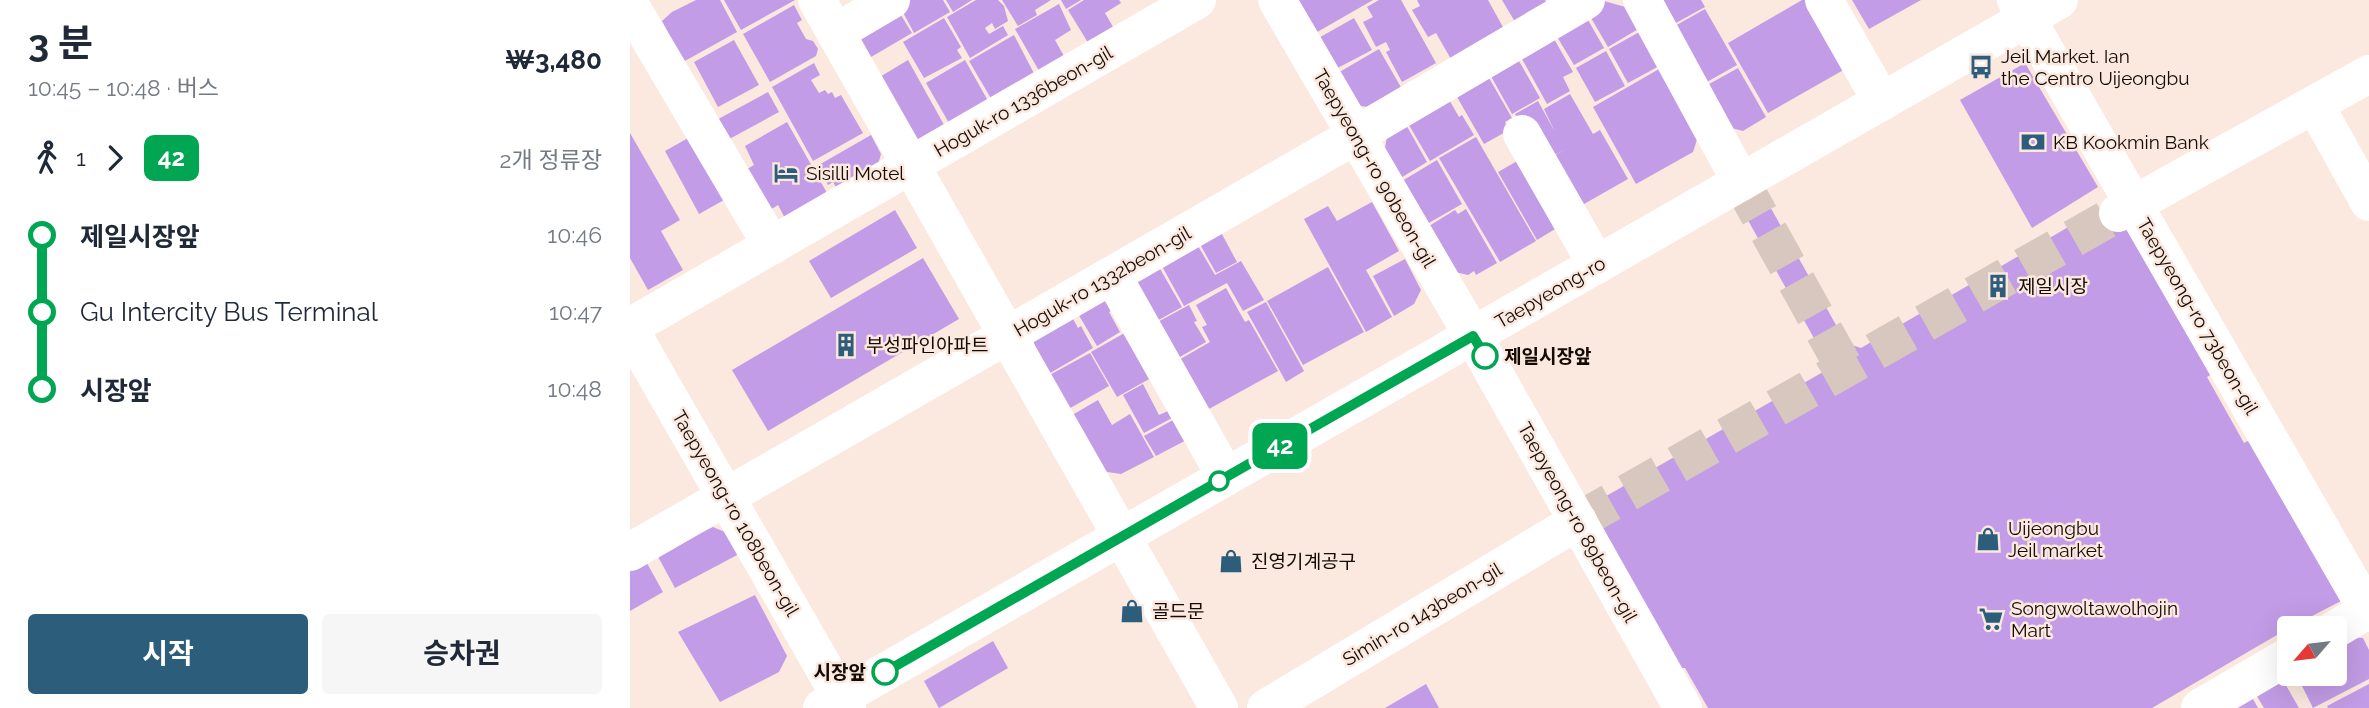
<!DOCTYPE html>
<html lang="ko">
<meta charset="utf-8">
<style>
:root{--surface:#fff;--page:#f6f6f7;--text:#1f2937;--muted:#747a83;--accent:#2c5d7b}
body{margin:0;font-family:Raleway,"Noto Sans KR",sans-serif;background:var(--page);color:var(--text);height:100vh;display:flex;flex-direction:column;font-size:26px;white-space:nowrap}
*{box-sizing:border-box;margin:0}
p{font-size:23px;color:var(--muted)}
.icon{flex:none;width:38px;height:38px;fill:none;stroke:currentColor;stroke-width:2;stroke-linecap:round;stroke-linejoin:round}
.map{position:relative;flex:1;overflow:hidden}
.details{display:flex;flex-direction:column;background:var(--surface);width:630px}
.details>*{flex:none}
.badge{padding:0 14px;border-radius:10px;font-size:24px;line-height:46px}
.needle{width:46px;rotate:242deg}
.controls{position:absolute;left:1647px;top:616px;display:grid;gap:14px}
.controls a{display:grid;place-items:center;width:70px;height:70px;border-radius:7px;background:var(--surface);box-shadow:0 7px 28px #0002;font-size:35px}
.map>.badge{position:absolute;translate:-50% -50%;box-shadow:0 0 0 4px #fff}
.legs{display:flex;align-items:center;gap:10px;height:77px;padding:0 28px;font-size:23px}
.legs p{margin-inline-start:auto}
.head{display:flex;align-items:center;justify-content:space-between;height:119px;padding:0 28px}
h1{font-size:38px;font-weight:700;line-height:52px}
.primary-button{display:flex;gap:14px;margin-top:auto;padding:14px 28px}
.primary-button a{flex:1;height:80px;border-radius:7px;background:var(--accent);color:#fff;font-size:28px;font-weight:700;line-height:80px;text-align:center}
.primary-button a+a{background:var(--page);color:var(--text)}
ul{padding:0 28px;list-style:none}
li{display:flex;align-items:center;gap:24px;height:77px;font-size:26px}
li i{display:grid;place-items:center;width:10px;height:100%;margin:0 9px;background:currentColor}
li i::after{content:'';width:18px;height:18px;margin:-9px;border:5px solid;border-radius:50%;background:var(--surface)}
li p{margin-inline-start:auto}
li:first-child i{background:linear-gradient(#0000 50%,currentColor 0)}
li:last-child i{background:linear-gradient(currentColor 50%,#0000 0)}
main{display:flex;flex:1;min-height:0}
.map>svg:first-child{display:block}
.building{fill:#c29ce6}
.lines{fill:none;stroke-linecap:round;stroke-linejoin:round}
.minor-tunnel{stroke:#d8c7be;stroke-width:38;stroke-dasharray:38 19;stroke-linecap:butt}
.minor{stroke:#fff;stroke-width:38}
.line-1-casing{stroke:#fff;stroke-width:16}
.line-1{stroke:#00a651;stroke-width:10}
.stop-1-dot{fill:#fff;stroke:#00a651;stroke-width:3.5}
.labels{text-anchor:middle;stroke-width:5;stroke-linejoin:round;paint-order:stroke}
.poi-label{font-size:19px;fill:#150b06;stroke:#fbe8de;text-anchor:start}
.street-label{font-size:19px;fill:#150b06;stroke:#fbe8de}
.stop-label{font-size:19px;font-weight:bold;fill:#150b06;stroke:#fbe8de;text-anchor:start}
</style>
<main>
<section class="details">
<div class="head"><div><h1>3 분</h1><p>10:45 – 10:48 · 버스</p></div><b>₩3,480</b></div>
<div class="legs"><svg class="icon" aria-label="walk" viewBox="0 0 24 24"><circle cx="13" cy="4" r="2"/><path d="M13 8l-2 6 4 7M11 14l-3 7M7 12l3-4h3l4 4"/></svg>1<svg class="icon" aria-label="forward" viewBox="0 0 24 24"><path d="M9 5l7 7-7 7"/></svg><b class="badge" style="background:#00a651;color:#fff">42</b><p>2개 정류장</p></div>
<ul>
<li><i style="color:#00a651"></i><b>제일시장앞</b><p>10:46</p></li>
<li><i style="color:#00a651"></i><span>Gu Intercity Bus Terminal</span><p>10:47</p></li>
<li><i style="color:#00a651"></i><b>시장앞</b><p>10:48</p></li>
</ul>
<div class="primary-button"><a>시작</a><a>승차권</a></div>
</section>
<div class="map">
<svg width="1739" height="708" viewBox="0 0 1739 708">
<rect width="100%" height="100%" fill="#fbe8de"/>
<!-- building -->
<g class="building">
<path d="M66,0H90L107,32L53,62L32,21L42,12Z"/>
<path d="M94,0H165L111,30Z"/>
<path d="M274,0H313L320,12L284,33L268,3Z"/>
<path d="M316,0H342L323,12Z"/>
<path d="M346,0H368L374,6L378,21L365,29L362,23L355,28L359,34L373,26L378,35L340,58L317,17Z"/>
<path d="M372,0H421L405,10L407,15L388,26Z"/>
<path d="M431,0H451L436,9Z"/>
<path d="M454,0H489L491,3L475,13L490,39L465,54L438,10Z"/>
<path d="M663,0H743L682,35Z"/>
<path d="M749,0H771L806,63L772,82L756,52L760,50L756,42L746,47L733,22L743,17L737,7Z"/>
<path d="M787,0H858L874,29L821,59L806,33L798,37L782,10L790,6Z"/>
<path d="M872,0H915L920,9L888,27Z"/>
<path d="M1018,0H1071L1075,7L1035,29Z"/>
<path d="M1172,0H1178L1217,68L1138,113L1098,43Z"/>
<path d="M1222,0H1291L1239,29Z"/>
<path d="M974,1L999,8L1010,28L978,47L957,11Z"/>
<path d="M429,4L441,30L425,40L440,67L416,83L385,29Z"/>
<path d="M164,5L172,20L167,23L176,39L183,41L188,49L186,56L140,82L113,34Z"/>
<path d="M266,7L282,33L236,60L221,34Z"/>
<path d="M1075,9L1107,65L1068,87L1036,31Z"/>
<path d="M954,13L974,48L944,65L923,30Z"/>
<path d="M314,18L331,47L327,50L332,58L294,78L273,42Z"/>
<path d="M724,18L742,50L702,71L685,40Z"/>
<path d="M1011,31L1031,65L998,83L979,49Z"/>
<path d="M920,32L943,72L933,77L940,91L917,104L887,50Z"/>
<path d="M384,35L410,85L366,107L339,61Z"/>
<path d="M104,40L129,85L88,107L64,62Z"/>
<path d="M749,49L772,89L738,107L723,105L706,74Z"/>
<path d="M976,51L995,86L965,102L946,68Z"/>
<path d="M885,54L910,98L882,114L857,69Z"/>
<path d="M278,60L318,132L298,144L274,136L243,81Z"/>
<path d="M335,60L362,108L323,130L296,83Z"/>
<path d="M184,63L190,75L181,80L189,93L195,90L198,94L202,92L205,98L211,95L233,133L183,161L142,87Z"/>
<path d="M1395,63L1468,187L1402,228L1330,100Z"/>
<path d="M1036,65L1071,127L1063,152L1006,184L963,107Z"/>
<path d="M1108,68L1136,117L1113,131L1093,126L1072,88Z"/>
<path d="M855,71L882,118L875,122L879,130L854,144L823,90Z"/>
<path d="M138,92L149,112L92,143L81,123Z"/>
<path d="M940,94L963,134L970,130L998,179L940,212L912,163L936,149L912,162L885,114L908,101L925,132L914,109Z"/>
<path d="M817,96L829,117L832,115L844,135L800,161L776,120Z"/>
<path d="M774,121L797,162L769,179L754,154L758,130Z"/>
<path d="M157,122L201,200L158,224L148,205L140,210L117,169L124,165L115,146Z"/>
<path d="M0,133L50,220L31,231L53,270L18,290L0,258Z"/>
<path d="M241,135L251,154L245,175L210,194L203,182L198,185L187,166Z"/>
<path d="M60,137L94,200L69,214L35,151Z"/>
<path d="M846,137L906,241L870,262L809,158Z"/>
<path d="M896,156L935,223L907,240L868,172Z"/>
<path d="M807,160L832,204L797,224L772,181Z"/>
<path d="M742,202L769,251L736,270L762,317L736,332L674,219L698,206L707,221Z"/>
<path d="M1481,202L1585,372L1577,377L1614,443L1623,438L1711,601L1659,628L1522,708H1078L1055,668H1050L957,507L1193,372L1194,356L1115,215L1138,203L1216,343L1231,348Z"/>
<path d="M836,209L867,263L846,275L844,271L838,275L825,272L799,226L825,210L828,214Z"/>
<path d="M265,210L287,248L201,298L179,261Z"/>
<path d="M587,225L607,262L586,273L566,237Z"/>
<path d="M564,239L585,275L611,261L634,300L613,311L597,283L554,306L528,259Z"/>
<path d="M293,258L329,319L138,431L102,370Z"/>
<path d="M775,259L791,290L784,304L764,316L743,276Z"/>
<path d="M529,267L552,307L516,327L494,287Z"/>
<path d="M698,267L734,332L673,365L637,301Z"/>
<path d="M484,284L495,303L479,312L490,332L467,346L444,307Z"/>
<path d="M596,288L615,322L619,320L648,371L568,415L540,365L580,342L572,327L577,325L566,305Z"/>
<path d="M636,302L674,371L656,382L617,312Z"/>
<path d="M559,305L567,321L564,322L576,342L541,362L524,324Z"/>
<path d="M441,315L448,328L451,326L463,348L415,376L402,337Z"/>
<path d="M505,327L530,373L487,397L461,352Z"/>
<path d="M460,353L479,386L435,411L416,377Z"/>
<path d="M513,384L529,415L538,411L542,418L514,433L493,395Z"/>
<path d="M468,400L482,425L500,414L524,457L491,474L471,471L437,418Z"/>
<path d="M554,414L566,435L526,456L514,436Z"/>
<path d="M83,527L95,532L109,554L45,588L26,553Z"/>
<path d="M13,556L33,592L0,611V563Z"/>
<path d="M125,595L157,656L149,672L90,702L48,632Z"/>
<path d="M1714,637L1733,638L1739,650V679L1683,708L1666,674H1704V642Z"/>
<path d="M363,641L378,668L309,708L294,681Z"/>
<path d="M1649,673L1669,708H1634L1622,688Z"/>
<path d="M796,684L809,708H755Z"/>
<path d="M1739,684V708H1698L1697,706Z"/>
<path d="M1618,690L1628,708H1603Z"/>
</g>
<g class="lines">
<!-- minor-tunnel -->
<g class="minor-tunnel">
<path d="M1111,182L1214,367"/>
<path d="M948,521L1488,213"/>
</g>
<!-- minor -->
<g class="minor">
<path d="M187,0L589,708"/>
<path d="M647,0L843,336L1053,708"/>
<path d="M1012,0L1111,182"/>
<path d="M1194,0L1252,102"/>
<path d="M1386,0L1739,613"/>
<path d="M4,12L142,246"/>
<path d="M205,33L261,0"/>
<path d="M1685,105L1739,202"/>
<path d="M892,134L967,265"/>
<path d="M1488,213L1739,74"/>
<path d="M482,275L596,477"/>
<path d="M0,327L567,0"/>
<path d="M0,330L217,708"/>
<path d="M0,552L726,135L956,0"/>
<path d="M1704,630L1739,609"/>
<path d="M192,708L1429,0"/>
<path d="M636,708L948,521"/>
<path d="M1570,708L1659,656"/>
</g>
</g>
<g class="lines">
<!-- line-1 casing -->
<g class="line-1-casing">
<path id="line-1" d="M255,672L843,336L855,356"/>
</g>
<!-- line-1 -->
<use href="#line-1" class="line-1"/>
</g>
<!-- icons -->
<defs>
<g id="bus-bare" transform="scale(1.89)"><path d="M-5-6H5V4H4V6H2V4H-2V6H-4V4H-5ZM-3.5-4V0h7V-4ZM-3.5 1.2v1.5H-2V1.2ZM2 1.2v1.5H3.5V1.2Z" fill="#2c5d7b" stroke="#fbe8de" stroke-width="2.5" paint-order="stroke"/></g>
<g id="bank-bare" transform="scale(1.89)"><path d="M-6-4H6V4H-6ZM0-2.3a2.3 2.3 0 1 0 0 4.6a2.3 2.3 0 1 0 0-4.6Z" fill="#2c5d7b" stroke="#fbe8de" stroke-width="2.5" paint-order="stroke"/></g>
<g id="hotel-bare" transform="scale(1.89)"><path d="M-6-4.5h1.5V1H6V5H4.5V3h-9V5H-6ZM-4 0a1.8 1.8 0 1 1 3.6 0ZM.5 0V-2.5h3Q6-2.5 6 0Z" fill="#2c5d7b" stroke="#fbe8de" stroke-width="2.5" paint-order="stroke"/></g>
<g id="building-bare" transform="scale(1.89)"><path d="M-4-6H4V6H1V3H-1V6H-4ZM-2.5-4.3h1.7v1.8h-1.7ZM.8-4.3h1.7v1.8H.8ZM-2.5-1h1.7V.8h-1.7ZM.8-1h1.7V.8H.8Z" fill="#2c5d7b" stroke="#fbe8de" stroke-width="2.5" paint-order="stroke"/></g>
<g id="shop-bare" transform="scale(1.89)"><path d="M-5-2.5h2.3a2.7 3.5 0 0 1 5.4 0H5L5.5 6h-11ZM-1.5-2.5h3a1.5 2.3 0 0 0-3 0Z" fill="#2c5d7b" stroke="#fbe8de" stroke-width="2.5" paint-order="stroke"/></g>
<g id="supermarket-bare" transform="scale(1.89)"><path d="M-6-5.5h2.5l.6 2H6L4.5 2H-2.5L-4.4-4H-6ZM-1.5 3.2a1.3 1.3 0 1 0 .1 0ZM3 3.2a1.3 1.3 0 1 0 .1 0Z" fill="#2c5d7b" stroke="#fbe8de" stroke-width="2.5" paint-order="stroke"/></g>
</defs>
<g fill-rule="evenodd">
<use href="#bus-bare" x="1351" y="67"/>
<use href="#bank-bare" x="1403" y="142"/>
<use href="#hotel-bare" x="156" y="173"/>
<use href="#building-bare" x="1368" y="286"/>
<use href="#building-bare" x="216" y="345"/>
<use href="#shop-bare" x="1358" y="539"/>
<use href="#shop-bare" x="601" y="561"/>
<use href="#shop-bare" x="502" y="611"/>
<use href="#supermarket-bare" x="1361" y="619"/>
</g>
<!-- markers -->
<g class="stop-1-dot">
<circle cx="855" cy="356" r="12"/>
<circle cx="589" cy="481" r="9"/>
<circle cx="255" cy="672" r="12"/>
</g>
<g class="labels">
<!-- poi labels -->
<g class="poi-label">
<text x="1371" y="63">Jeil Market. Ian<tspan x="1371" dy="22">the Centro Uijeongbu</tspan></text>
<text x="1423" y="149">KB Kookmin Bank</text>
<text x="176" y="180">Sisilli Motel</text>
<text x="1388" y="293">제일시장</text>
<text x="236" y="352">부성파인아파트</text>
<text x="1378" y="535">Uijeongbu<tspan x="1378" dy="22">Jeil market</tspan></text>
<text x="621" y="568">진영기계공구</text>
<text x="1381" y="615">Songwoltawolhojin<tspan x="1381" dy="22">Mart</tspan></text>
<text x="522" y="618">골드문</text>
</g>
<!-- street labels -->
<g class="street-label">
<text transform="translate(393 101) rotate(-30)" y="7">Hoguk-ro 1336beon-gil</text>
<text transform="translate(745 168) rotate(60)" y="7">Taepyeong-ro 90beon-gil</text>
<text transform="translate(472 281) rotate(-30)" y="7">Hoguk-ro 1332beon-gil</text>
<text transform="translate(920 292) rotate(-30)" y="7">Taepyeong-ro</text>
<text transform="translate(1568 316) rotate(60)" y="7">Taepyeong-ro 73beon-gil</text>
<text transform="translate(106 513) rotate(60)" y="7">Taepyeong-ro 108beon-gil</text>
<text transform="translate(948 522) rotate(61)" y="7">Taepyeong-ro 89beon-gil</text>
<text transform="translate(792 614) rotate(-31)" y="7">Simin-ro 143beon-gil</text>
</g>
<!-- stop labels -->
<g class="stop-label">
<text x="874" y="363">제일시장앞</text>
<text x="236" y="679" text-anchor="end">시장앞</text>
</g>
</g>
</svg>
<div class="controls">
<a><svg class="needle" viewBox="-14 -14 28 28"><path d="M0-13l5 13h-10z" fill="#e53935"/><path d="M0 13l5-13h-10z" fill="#747a83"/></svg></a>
</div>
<b class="badge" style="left:650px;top:446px;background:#00a651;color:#fff">42</b>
</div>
</main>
